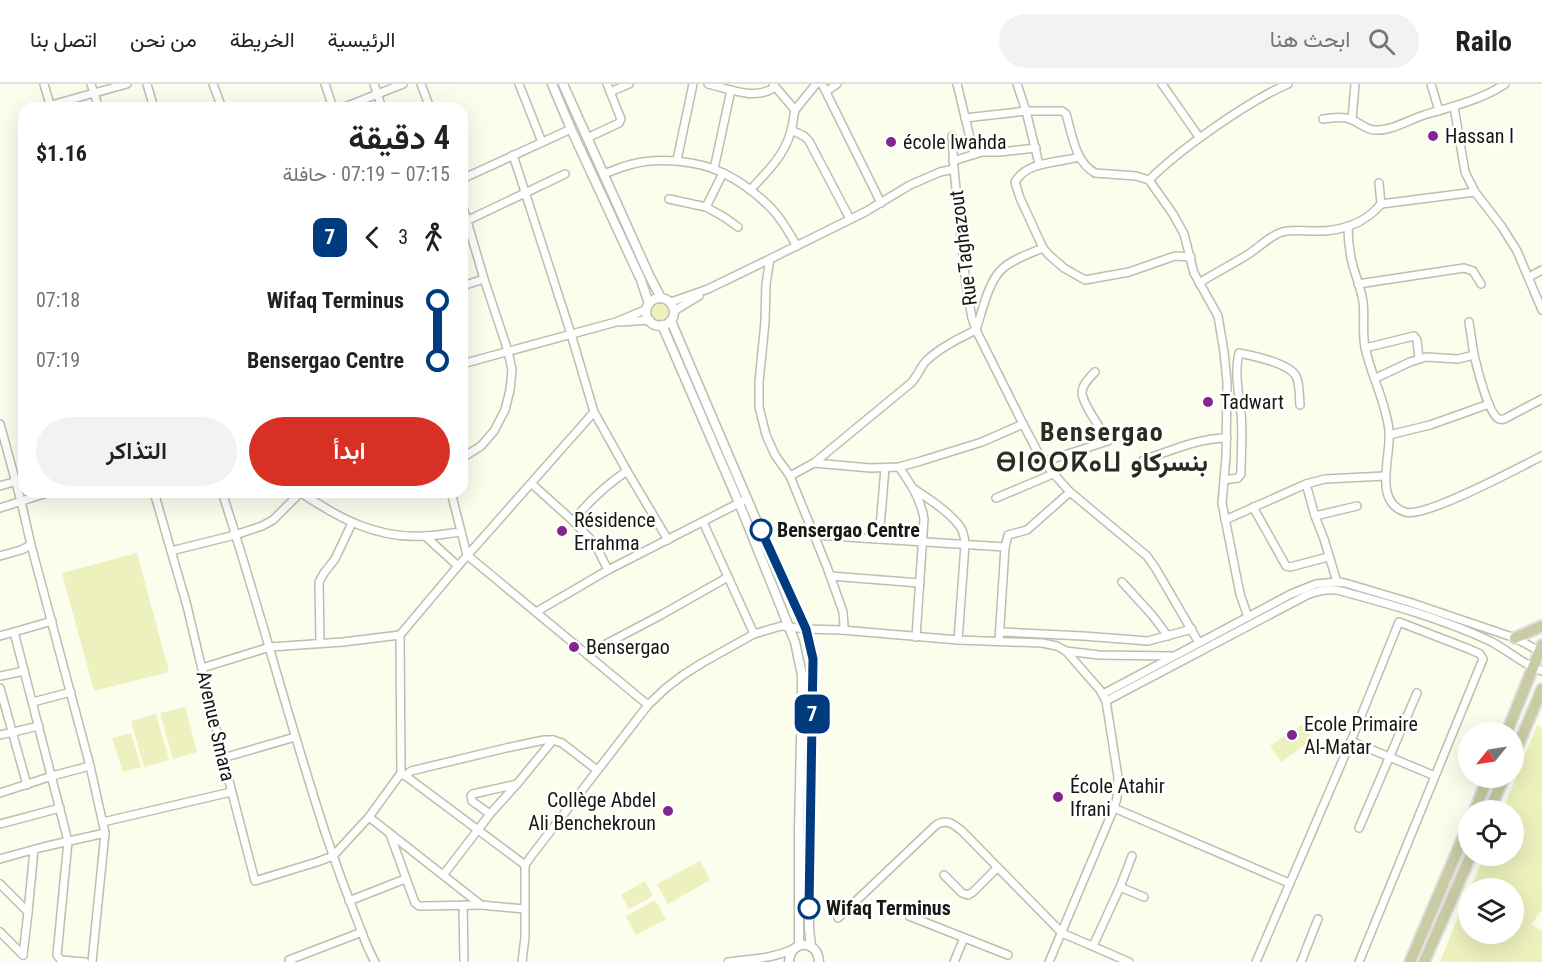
<!DOCTYPE html>
<html lang="ar">
<meta charset="utf-8">
<style>
:root{--surface:#fff;--page:#f2f2f2;--text:#202124;--muted:#757577;--line:#e0e0e0;--accent:#d93025}
body{margin:0;font-family:"Roboto Condensed",Vazirmatn,"Noto Sans Tifinagh",sans-serif;background:var(--page);color:var(--text);direction:rtl;height:100vh;display:flex;flex-direction:column;font-size:22px;white-space:nowrap}
*{box-sizing:border-box;margin:0}
p{font-size:20px;color:var(--muted)}
.icon{flex:none;width:33px;height:33px;fill:none;stroke:currentColor;stroke-width:2;stroke-linecap:round;stroke-linejoin:round}
.map{position:relative;flex:1;overflow:hidden;direction:ltr}
.side{position:absolute;left:18px;top:18px;width:450px;height:396px;display:flex;flex-direction:column;background:var(--surface);border-radius:18px;box-shadow:0 6px 24px #0002;direction:rtl}
.side>*{flex:none}
.badge{padding:0 12px;border-radius:9px;font-size:21px;line-height:39px}
.needle{width:39px;rotate:240deg}
.tools{position:absolute;left:1458px;top:638px;display:grid;gap:12px}
.tools a{display:grid;place-items:center;width:66px;height:66px;border-radius:50%;background:var(--surface);box-shadow:0 6px 24px #0002;font-size:30px}
.map>.badge{position:absolute;translate:-50% -50%;box-shadow:0 0 0 3px #fff}
.legs{display:flex;align-items:center;gap:9px;height:66px;padding:0 18px;font-size:20px}
.legs p{margin-inline-start:auto}
.headline{display:flex;align-items:center;justify-content:space-between;height:102px;padding:0 18px}
h1{font-size:33px;font-weight:600;line-height:45px}
.cta{display:flex;gap:12px;margin-top:auto;padding:12px 18px}
.cta a{flex:1;height:69px;border-radius:36px;background:var(--accent);color:#fff;font-size:24px;font-weight:600;line-height:69px;text-align:center}
.cta a+a{background:var(--page);color:var(--text)}
ul{padding:0 18px;list-style:none}
li{display:flex;align-items:center;gap:21px;height:60px;font-size:22px}
li i{display:grid;place-items:center;width:9px;height:100%;margin:0 8px;background:currentColor}
li i::after{content:'';width:15px;height:15px;margin:-8px;border:4px solid;border-radius:50%;background:var(--surface)}
li p{margin-inline-start:auto}
li:first-child i{background:linear-gradient(#0000 50%,currentColor 0)}
li:last-child i{background:linear-gradient(currentColor 50%,#0000 0)}
header{display:flex;align-items:center;gap:36px;box-sizing:border-box;height:84px;padding:0 30px;background:var(--surface);border-bottom:2px solid var(--line)}
header strong{font-size:28px}
nav{display:flex;gap:33px;margin-inline-start:auto;font-size:21px}
.search{width:420px;height:54px;background:var(--page);display:flex;align-items:center;gap:15px;box-sizing:border-box;padding:0 21px;border-radius:33px;color:var(--muted);font-size:22px}
.map>svg:first-child{display:block}
.green{fill:#ecf1bd}
.lines{fill:none;stroke-linecap:round;stroke-linejoin:round}
.minor-casing{stroke:#bcbeae;stroke-width:10}
.tertiary-casing{stroke:#bcbeae;stroke-width:11}
.primary-casing{stroke:#dfdfde;stroke-width:14}
.minor{stroke:#fff;stroke-width:7}
.tertiary{stroke:#fff;stroke-width:8}
.primary{stroke:#c8cba3;stroke-width:10}
.line-1-casing{stroke:#fff;stroke-width:14}
.line-1{stroke:#003b80;stroke-width:9}
.poi-dot{fill:#822590;stroke:#fff;stroke-width:2}
.stop-1-dot{fill:#fff;stroke:#003b80;stroke-width:3}
.labels{text-anchor:middle;stroke-width:5;stroke-linejoin:round;paint-order:stroke}
.poi-label{font-size:20px;fill:#171812;stroke:#fff;text-anchor:start}
.street-label{font-size:20px;fill:#171812;stroke:#fff}
.stop-label{font-size:20px;font-weight:bold;fill:#171812;stroke:#fff;text-anchor:start}
.district-label{font-size:26px;font-weight:bold;letter-spacing:1.5px;fill:#2b2c20;stroke:#fff}
</style>
<header>
<strong>Railo</strong>
<div class="search"><svg class="icon" aria-label="search" viewBox="0 0 24 24"><circle cx="10" cy="10" r="6"/><path d="M15 15l6 6"/></svg>ابحث هنا</div>
<nav><a>الرئيسية</a><a>الخريطة</a><a>من نحن</a><a>اتصل بنا</a></nav>
</header>
<div class="map">
<svg width="1542" height="878" viewBox="0 0 1542 878">
<rect width="100%" height="100%" fill="#fbfded"/>
<!-- green -->
<g class="green">
<circle cx="660" cy="229" r="12"/>
<path d="M137,469L169,588L94,607L62,489Z"/>
<path d="M185,623L197,668L173,675L160,629Z"/>
<path d="M156,630L169,676L144,683L131,637Z"/>
<path d="M1303,640L1313,655L1281,678L1270,662Z"/>
<path d="M1537,641L1542,644V825L1531,841L1542,846V878H1440L1468,809V849H1514V804H1471L1484,771H1514V726H1503Z"/>
<path d="M131,649L141,683L123,688L112,654Z"/>
<path d="M700,777L710,796L668,820L657,800Z"/>
<path d="M645,797L653,812L629,825L621,811Z"/>
<path d="M655,816L666,835L636,851L626,832Z"/>
</g>
<g class="lines">
<!-- minor casing -->
<g class="minor-casing">
<g id="minor">
<path d="M44,0L51,24"/>
<path d="M91,0L99,24"/>
<path d="M147,0L154,24"/>
<path d="M213,0L222,24"/>
<path d="M325,0L333,24"/>
<path d="M374,0L382,24"/>
<path d="M421,0L430,24"/>
<path d="M519,0L542,58"/>
<path d="M708,0C729,5 756,17 775,3"/>
<path d="M773,0L795,26L816,0"/>
<path d="M822,0L881,119"/>
<path d="M957,0L974,70"/>
<path d="M1017,0L1026,27L1039,80"/>
<path d="M1162,0L1199,53"/>
<path d="M1431,0L1439,27"/>
<path d="M827,7L837,0"/>
<path d="M610,8L629,0"/>
<path d="M51,21L127,0"/>
<path d="M1454,23L1465,88L1475,108L1502,143L1517,167L1542,226"/>
<path d="M342,24L403,0"/>
<path d="M965,34L1026,27H1062L1066,30C1072,50 1075,78 1095,89L1136,92L1149,96L1173,130L1184,150L1194,189L1218,232L1224,268L1227,298L1226,373L1222,419L1240,510L1248,533"/>
<path d="M1323,35C1332,34 1342,32 1350,35C1359,38 1366,46 1375,46C1392,47 1408,36 1424,31C1451,23 1481,16 1505,0"/>
<path d="M1352,36L1355,0"/>
<path d="M791,46L804,52L809,57L850,135"/>
<path d="M952,52L954,85L966,201L972,234L976,246L1023,340L1043,378L1070,408L1147,472L1156,485L1199,559"/>
<path d="M587,54L619,39L621,35L607,0"/>
<path d="M513,71L571,250L594,328L627,387L668,456"/>
<path d="M1079,73C1058,79 1027,77 1015,98L1020,114L1043,164L1049,171L1064,184L1085,196L1129,188L1175,172L1191,173"/>
<path d="M677,76L693,0"/>
<path d="M953,77L982,68H999L1036,64"/>
<path d="M714,85L731,6"/>
<path d="M603,90C613,87 623,82 633,80C659,73 700,77 723,89C740,97 758,111 771,124C782,135 789,149 797,162"/>
<path d="M462,95L571,45"/>
<path d="M1149,96C1170,75 1192,59 1215,43C1238,27 1262,11 1288,0"/>
<path d="M750,106C765,90 784,72 790,50C793,43 793,34 795,26"/>
<path d="M669,115L706,123L724,133L738,143"/>
<path d="M462,120L484,195L508,267L512,286L510,306L505,326L494,347L481,362L462,374"/>
<path d="M1381,120L1475,108"/>
<path d="M706,123L723,89"/>
<path d="M462,139L565,90"/>
<path d="M1348,142C1348,153 1349,164 1351,174C1354,189 1361,203 1363,218C1365,233 1362,249 1365,263C1371,292 1385,315 1389,346C1392,371 1372,417 1405,428C1424,435 1520,383 1542,372"/>
<path d="M770,175L766,200L765,238L759,298V323L766,351L775,371L790,392L827,483L843,528L844,542L842,546"/>
<path d="M1529,193L1542,186"/>
<path d="M1199,199C1215,189 1231,181 1247,171C1259,164 1269,152 1282,148C1292,145 1304,147 1314,147C1339,148 1365,140 1381,120L1379,99"/>
<path d="M1358,200L1464,184L1473,187L1481,200"/>
<path d="M462,202L484,195"/>
<path d="M671,218L708,205L770,175L865,128L910,101L940,88L954,85"/>
<path d="M674,227L699,212"/>
<path d="M621,238L650,236"/>
<path d="M1365,264L1414,252L1417,256L1419,275"/>
<path d="M1474,271C1477,283 1488,330 1499,335C1502,336 1505,335 1508,333L1542,315"/>
<path d="M462,280L616,238L647,225"/>
<path d="M1376,294L1410,278L1426,273L1458,275L1474,271L1469,238"/>
<path d="M0,340L21,417L31,461L90,682L105,749L92,878"/>
<path d="M1389,351L1430,341L1489,320"/>
<path d="M1143,376C1171,367 1198,354 1227,354"/>
<path d="M1043,378L1108,357C1102,346 1083,321 1082,309C1082,301 1089,294 1095,288"/>
<path d="M814,379L911,299C918,292 920,283 927,276C941,263 960,254 976,246C982,228 988,198 1002,185C1013,175 1029,170 1043,164"/>
<path d="M899,383C910,399 921,415 924,435L916,553"/>
<path d="M790,392L814,379L871,384L899,383L921,377L982,358L1023,340"/>
<path d="M1224,396L1238,394L1241,390C1241,370 1243,349 1241,329C1239,310 1234,288 1239,269C1254,272 1289,279 1296,292C1300,300 1299,312 1300,321"/>
<path d="M532,400L573,437L595,460L608,486"/>
<path d="M1306,400L1315,432L1324,455L1337,498"/>
<path d="M0,402L24,395"/>
<path d="M914,405C928,414 955,432 962,446C964,451 965,456 965,461L958,556"/>
<path d="M154,408L187,522L223,674L255,797L317,778L333,772L369,733L401,689L400,551L458,482L594,328"/>
<path d="M222,408C259,522 289,638 326,751C336,781 347,811 359,841C364,854 368,866 375,878"/>
<path d="M300,408C338,434 377,455 424,452C437,452 449,449 461,448"/>
<path d="M451,408L467,471L648,621"/>
<path d="M996,414L1053,390"/>
<path d="M1253,423L1286,482L1290,483L1328,473"/>
<path d="M0,424L50,408"/>
<path d="M1315,432L1357,422"/>
<path d="M1225,436L1306,400L1325,395L1385,392"/>
<path d="M573,437C589,417 606,401 627,387"/>
<path d="M703,438L754,550"/>
<path d="M814,451L1005,463L999,557"/>
<path d="M425,452L458,482"/>
<path d="M879,455L885,384"/>
<path d="M1005,463L1008,451L1027,446L1070,408"/>
<path d="M171,467L235,451L262,442L273,436L300,409"/>
<path d="M0,472L21,466L31,461"/>
<path d="M830,492L920,499"/>
<path d="M1122,498L1152,531L1168,552"/>
<path d="M536,528L608,486L743,417"/>
<path d="M52,537L14,548L68,757L57,871L61,876L85,878"/>
<path d="M1000,548L1083,552L1148,557L1192,545"/>
<path d="M0,552L14,548"/>
<path d="M320,559L319,498L324,489L335,475L352,439"/>
<path d="M1066,567L1099,571L1172,572"/>
<path d="M587,570L661,531L728,493"/>
<path d="M202,584L270,563L343,558L400,551"/>
<path d="M0,592L24,587"/>
<path d="M0,604L27,701"/>
<path d="M1103,610L1291,510L1316,500L1337,498L1345,499L1409,518L1515,554L1541,568"/>
<path d="M1106,617L1307,511C1317,507 1326,505 1337,506C1389,520 1441,534 1490,557C1508,566 1523,581 1542,587"/>
<path d="M33,618L71,608"/>
<path d="M0,651L39,642"/>
<path d="M1351,657L1435,692"/>
<path d="M223,674L295,653"/>
<path d="M403,690L525,781"/>
<path d="M405,692L411,687L506,664L544,656H553L562,659L597,686"/>
<path d="M517,700L553,656"/>
<path d="M0,709L52,692L90,682"/>
<path d="M1114,724L1289,799"/>
<path d="M369,733L481,821L524,825"/>
<path d="M103,738L231,708"/>
<path d="M0,740L60,724"/>
<path d="M1359,744L1417,609"/>
<path d="M390,750L415,819L419,822H424L481,821"/>
<path d="M0,775L43,763L105,749"/>
<path d="M444,790L490,730L517,700L473,710L471,712L472,717L490,730"/>
<path d="M944,791L962,809L968,811L973,808L997,784"/>
<path d="M0,800L28,828"/>
<path d="M1120,803L1144,813"/>
<path d="M349,817L405,795"/>
<path d="M463,821L464,878"/>
<path d="M909,832L1008,871"/>
<path d="M838,834L936,741C947,734 955,741 963,748L1062,849L1129,878"/>
<path d="M0,848L23,871"/>
<path d="M1093,862L1120,803L1132,772"/>
<path d="M23,871L28,828L34,766"/>
<path d="M289,876L362,848"/>
<path d="M522,878L525,853V781L532,771L648,621L666,604L683,591L702,579L754,550L781,542L806,545L842,546L958,556L1042,559L1057,562L1066,567L1079,582L1100,606L1106,617L1118,693L1117,714L1114,724L1049,878"/>
<path d="M728,878C750,875 772,875 793,865"/>
<path d="M954,878L964,854"/>
<path d="M1256,878L1351,657L1399,538L1469,565L1480,570L1483,575L1359,878"/>
<path d="M1301,878L1318,835"/>
</g>
</g>
<!-- tertiary casing -->
<g class="tertiary-casing">
<g id="tertiary">
<path d="M552,0L571,45L641,196L649,220"/>
<path d="M563,0L649,191L661,214"/>
<circle cx="660" cy="228" r="14"/>
<path d="M671,237C705,316 739,397 774,477C790,513 812,547 813,588L809,844L811,862"/>
<path d="M662,241L739,419L795,558L802,591V615L799,745V861"/>
<path d="M789,878C790,855 818,855 819,878"/>
</g>
</g>
<!-- primary casing -->
<g class="primary-casing">
<g id="primary">
<path d="M1515,554L1542,542"/>
<path d="M1507,648L1542,561"/>
<path d="M1514,671L1542,605"/>
<path d="M1475,726L1488,693"/>
<path d="M1490,726L1504,693"/>
<path d="M1410,878L1468,742"/>
<path d="M1424,878L1471,771"/>
</g>
</g>
<!-- minor -->
<use href="#minor" class="minor"/>
<!-- tertiary -->
<use href="#tertiary" class="tertiary"/>
<!-- primary -->
<use href="#primary" class="primary"/>
</g>
<g class="lines">
<!-- line-1 casing -->
<g class="line-1-casing">
<path id="line-1" d="M761,446L806,545L813,575L809,824"/>
</g>
<!-- line-1 -->
<use href="#line-1" class="line-1"/>
</g>
<!-- markers -->
<g class="poi-dot">
<circle cx="1433" cy="52" r="6"/>
<circle cx="891" cy="58" r="6"/>
<circle cx="1208" cy="318" r="6"/>
<circle cx="562" cy="447" r="6"/>
<circle cx="574" cy="563" r="6"/>
<circle cx="1292" cy="651" r="6"/>
<circle cx="1058" cy="713" r="6"/>
<circle cx="668" cy="727" r="6"/>
</g>
<g class="stop-1-dot">
<circle cx="761" cy="446" r="10"/>
<circle cx="809" cy="824" r="10"/>
</g>
<g class="labels">
<!-- poi labels -->
<g class="poi-label">
<text x="1445" y="59">Hassan I</text>
<text x="903" y="65">école lwahda</text>
<text x="1220" y="325">Tadwart</text>
<text x="574" y="443">Résidence<tspan x="574" dy="23">Errahma</tspan></text>
<text x="586" y="570">Bensergao</text>
<text x="1304" y="647">Ecole Primaire<tspan x="1304" dy="23">Al-Matar</tspan></text>
<text x="1070" y="709">École Atahir<tspan x="1070" dy="23">Ifrani</tspan></text>
<text x="656" y="723" text-anchor="end">Collège Abdel<tspan x="656" dy="23">Ali Benchekroun</tspan></text>
</g>
<!-- street labels -->
<g class="street-label">
<text transform="translate(963 164) rotate(-97)" y="7">Rue Taghazout</text>
<text transform="translate(216 642) rotate(77)" y="7">Avenue Smara</text>
</g>
<!-- stop labels -->
<g class="stop-label">
<text x="777" y="453">Bensergao Centre</text>
<text x="826" y="831">Wifaq Terminus</text>
</g>
<!-- district labels -->
<g class="district-label">
<text x="1102" y="357">Bensergao<tspan x="1102" dy="30">ⴱⵏⵙⵔⴽⴰⵡ بنسركاو</tspan></text>
</g>
</g>
</svg>
<div class="tools">
<a><svg class="needle" viewBox="-14 -14 28 28"><path d="M0-13l5 13h-10z" fill="#e53935"/><path d="M0 13l5-13h-10z" fill="#757577"/></svg></a>
<a><svg class="icon" aria-label="locate" viewBox="0 0 24 24"><circle cx="12" cy="12" r="6"/><path d="M12 2v4M12 18v4M2 12h4M18 12h4"/></svg></a>
<a><svg class="icon" aria-label="layers" viewBox="0 0 24 24"><path d="M12 4l9 5-9 5-9-5zM3 14l9 5 9-5"/></svg></a>
</div>
<b class="badge" style="left:812px;top:630px;background:#003b80;color:#fff">7</b>
<section class="side">
<div class="headline"><div><h1>4 دقيقة</h1><p>07:15 – 07:19 · حافلة</p></div><b>$1.16</b></div>
<div class="legs"><svg class="icon" aria-label="walk" viewBox="0 0 24 24"><circle cx="13" cy="4" r="2"/><path d="M13 8l-2 6 4 7M11 14l-3 7M7 12l3-4h3l4 4"/></svg>3<svg class="icon" aria-label="back" viewBox="0 0 24 24"><path d="M15 5l-7 7 7 7"/></svg><b class="badge" style="background:#003b80;color:#fff">7</b></div>
<ul>
<li><i style="color:#003b80"></i><b>Wifaq Terminus</b><p>07:18</p></li>
<li><i style="color:#003b80"></i><b>Bensergao Centre</b><p>07:19</p></li>
</ul>
<div class="cta"><a>ابدأ</a><a>التذاكر</a></div>
</section>
</div>
